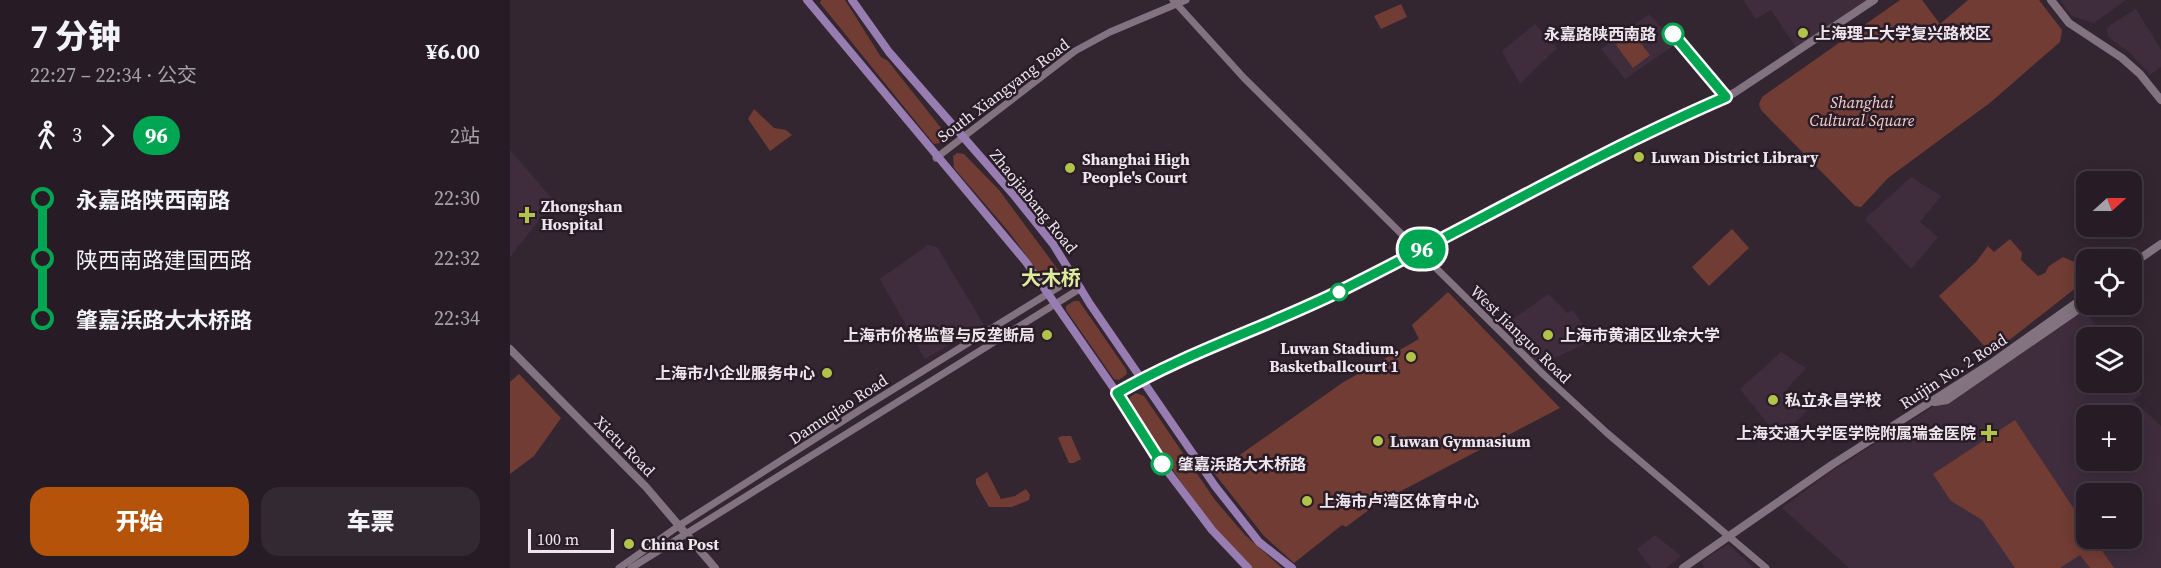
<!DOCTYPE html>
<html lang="zh">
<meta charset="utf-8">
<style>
:root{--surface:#271c25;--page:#332932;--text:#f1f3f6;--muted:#a4a1a7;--line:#433a42;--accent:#b45309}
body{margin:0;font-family:"Source Serif 4","Noto Sans SC",serif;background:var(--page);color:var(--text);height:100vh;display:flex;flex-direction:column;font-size:22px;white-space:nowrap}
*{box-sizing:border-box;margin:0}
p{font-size:20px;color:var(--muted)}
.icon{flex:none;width:33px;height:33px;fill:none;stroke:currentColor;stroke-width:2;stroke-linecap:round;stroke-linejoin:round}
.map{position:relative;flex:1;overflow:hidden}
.drawer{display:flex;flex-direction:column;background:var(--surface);width:510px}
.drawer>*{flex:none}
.badge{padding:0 12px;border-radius:20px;font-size:21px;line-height:39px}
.needle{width:39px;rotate:69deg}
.controls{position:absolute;left:1566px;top:171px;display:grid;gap:12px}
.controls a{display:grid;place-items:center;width:66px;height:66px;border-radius:12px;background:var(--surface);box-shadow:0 3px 15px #0003,0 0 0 2px var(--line);font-size:30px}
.scale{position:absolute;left:18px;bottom:15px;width:86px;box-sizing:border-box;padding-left:6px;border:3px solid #eee5ed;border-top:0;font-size:16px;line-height:21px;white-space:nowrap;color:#eee5ed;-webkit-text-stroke:4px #291c27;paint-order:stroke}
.map>.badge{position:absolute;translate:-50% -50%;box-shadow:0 0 0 3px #fff}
.legs{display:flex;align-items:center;gap:9px;height:66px;padding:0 30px;font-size:20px}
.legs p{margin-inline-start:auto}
.headline{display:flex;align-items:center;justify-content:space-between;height:102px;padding:0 30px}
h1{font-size:33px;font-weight:800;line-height:45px}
.action{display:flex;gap:12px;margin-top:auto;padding:12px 30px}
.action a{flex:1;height:69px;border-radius:18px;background:var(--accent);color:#fff;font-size:24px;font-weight:800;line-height:69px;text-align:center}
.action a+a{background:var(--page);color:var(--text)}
ul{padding:0 30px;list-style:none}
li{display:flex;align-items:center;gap:21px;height:60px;font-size:22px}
li i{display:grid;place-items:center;width:9px;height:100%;margin:0 8px;background:currentColor}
li i::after{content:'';width:15px;height:15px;margin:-8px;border:4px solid;border-radius:50%;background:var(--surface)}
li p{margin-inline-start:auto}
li:first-child i{background:linear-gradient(#0000 50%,currentColor 0)}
li:last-child i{background:linear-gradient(currentColor 50%,#0000 0)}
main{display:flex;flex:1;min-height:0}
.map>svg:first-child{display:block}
.built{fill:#3f2d3d;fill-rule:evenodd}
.green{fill:#713c34}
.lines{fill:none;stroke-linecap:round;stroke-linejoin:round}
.tertiary{stroke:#837380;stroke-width:7}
.secondary{stroke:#837380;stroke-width:8}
.primary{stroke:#977db2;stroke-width:8}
.line-1-casing{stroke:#fff;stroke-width:14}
.line-1{stroke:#00a651;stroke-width:9}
.poi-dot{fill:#b2c34c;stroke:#291c27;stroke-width:2}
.stop-1-dot{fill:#fff;stroke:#00a651;stroke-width:3}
.labels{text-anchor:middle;stroke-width:5;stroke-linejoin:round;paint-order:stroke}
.poi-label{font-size:16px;font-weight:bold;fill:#eee5ed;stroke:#291c27;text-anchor:start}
.stop-label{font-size:16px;font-weight:bold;fill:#eee5ed;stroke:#291c27;text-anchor:end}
.street-label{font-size:16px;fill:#eee5ed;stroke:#291c27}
.park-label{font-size:16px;font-style:italic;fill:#f7d1cb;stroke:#291c27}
.quarter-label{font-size:20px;font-weight:bold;fill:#ddeb9d;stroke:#291c27}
</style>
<main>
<section class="drawer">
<div class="headline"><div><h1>7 分钟</h1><p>22:27 – 22:34 · 公交</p></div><b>¥6.00</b></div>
<div class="legs"><svg class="icon" aria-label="walk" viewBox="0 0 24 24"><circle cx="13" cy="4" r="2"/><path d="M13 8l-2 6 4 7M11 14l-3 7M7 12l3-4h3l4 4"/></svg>3<svg class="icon" aria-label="forward" viewBox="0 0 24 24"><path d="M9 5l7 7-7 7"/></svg><b class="badge" style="background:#00a651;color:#fff">96</b><p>2站</p></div>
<ul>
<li><i style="color:#00a651"></i><b>永嘉路陕西南路</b><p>22:30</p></li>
<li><i style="color:#00a651"></i><span>陕西南路建国西路</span><p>22:32</p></li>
<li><i style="color:#00a651"></i><b>肇嘉浜路大木桥路</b><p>22:34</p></li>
</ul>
<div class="action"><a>开始</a><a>车票</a></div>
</section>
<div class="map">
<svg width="1651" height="568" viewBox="0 0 1651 568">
<rect width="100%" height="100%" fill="#342631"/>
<!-- built -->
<g class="built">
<path d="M1233,0H1359L1287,49L1261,10L1246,19Z"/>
<path d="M1550,0H1616L1584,23L1562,16Z"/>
<path d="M1626,9L1651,50V67L1640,75L1620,53L1598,37L1597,29L1600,25Z"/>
<path d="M1139,14L1166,44L1115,79L1091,49Z"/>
<path d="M1025,24L1047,48L1010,84L992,51Z"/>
<path d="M0,150L44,201L0,257Z"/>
<path d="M1401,177L1431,196L1410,222L1428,237L1401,269L1355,219Z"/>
<path d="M418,245L427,247L474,325L415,359L370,279Z"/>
<path d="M1039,294L1057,313L1063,310L1082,341L1029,365L990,328Z"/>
<path d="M1575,310L1594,337L1576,338V382H1622V379L1632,394L1623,400L1651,426V568H1339L1272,508L1322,471ZM1576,416H1622V460H1576ZM1576,494H1622V538H1576Z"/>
<path d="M1271,352L1296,368L1276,390L1297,411L1269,438L1230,389Z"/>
<path d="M1145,535L1171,556L1156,568H1141L1127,549Z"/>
<path d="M1218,544L1244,568H1195L1191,562Z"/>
</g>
<!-- green -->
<g class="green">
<path d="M311,0H335L371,57L378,61L435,133L430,143L424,144L310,3Z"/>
<path d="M1390,0H1412L1430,24L1458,0H1529L1552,30L1550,42L1481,102L1378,178L1351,207L1345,206L1251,110L1249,104L1252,97Z"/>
<path d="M891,4L897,17L871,29L864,16Z"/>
<path d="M1122,32L1140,55L1123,68L1106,45Z"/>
<path d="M244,109L264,128L276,130L282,135L260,151L238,119Z"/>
<path d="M447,153L454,154L489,190L552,275L550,280L538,285L499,232L444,168L443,156Z"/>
<path d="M1222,229L1239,248L1199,286L1182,267Z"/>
<path d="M1500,239L1512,253L1511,260L1528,276L1535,273L1539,266L1553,257L1569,264L1576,280L1489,348H1476L1429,296L1466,262L1478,246L1484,252Z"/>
<path d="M938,292L1050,408L868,503L836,527L832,525L784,563L754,536L704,473L832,383L909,339L902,325Z"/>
<path d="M564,301H569L616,369L617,374L609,380L604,379L556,310V306Z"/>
<path d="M9,374L51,418L24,456L0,474V382Z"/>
<path d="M626,393L634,396L705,500L735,535L772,568H742C692,523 657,458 619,403L620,397Z"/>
<path d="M1505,420L1576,527V538L1584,539L1604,568H1580L1570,555L1550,568H1505L1472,520L1441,501L1423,474Z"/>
<path d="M552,436H561L571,459L564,463H559L548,438Z"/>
<path d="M477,472L491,499L505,496L516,489L520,495L519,500L502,507H479L466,484V479Z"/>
</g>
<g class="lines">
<!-- tertiary -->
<g class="tertiary">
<path d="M663,0L734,78L1034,375L1097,433L1256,568"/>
<path d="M426,158L565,51L600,32L676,0"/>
<path d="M109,568L170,525L353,408L565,277"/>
<path d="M121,568L571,288"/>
</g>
<!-- secondary -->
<g class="secondary">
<path d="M1541,0L1559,23L1612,58L1630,74L1651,100"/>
<path d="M1622,264L1651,244"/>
<path d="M0,349L136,487L205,568"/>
<path d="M607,393L655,367L830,291L1141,131L1224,93L1364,0"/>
<path d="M1425,402L1437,400L1566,311L1571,301"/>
<path d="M1173,568L1323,464L1483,362L1576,296"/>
</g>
<!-- primary -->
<g class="primary">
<path d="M297,0L516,262L607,393L652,464L702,530L738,568"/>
<path d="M342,0L379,52L503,194L543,244L580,304L705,486L749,542L782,568"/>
</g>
</g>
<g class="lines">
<!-- line-1 casing -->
<g class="line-1-casing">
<path id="line-1" d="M652,464L607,393C678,352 757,327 830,291C959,227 1084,154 1216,97L1163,34"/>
</g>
<!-- line-1 -->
<use href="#line-1" class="line-1"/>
</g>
<!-- markers -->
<g class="poi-dot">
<circle cx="1293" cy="33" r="6"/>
<circle cx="1129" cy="157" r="6"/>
<circle cx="560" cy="168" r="6"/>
<path d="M14 206h6v6h6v6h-6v6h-6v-6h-6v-6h6z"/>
<circle cx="537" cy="335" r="6"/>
<circle cx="1038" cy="335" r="6"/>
<circle cx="901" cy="357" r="6"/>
<circle cx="317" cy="373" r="6"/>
<circle cx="1263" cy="400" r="6"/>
<path d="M1476 424h6v6h6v6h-6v6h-6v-6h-6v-6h6z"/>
<circle cx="868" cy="441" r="6"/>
<circle cx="797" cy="501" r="6"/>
<circle cx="119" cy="544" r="6"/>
</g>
<g class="stop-1-dot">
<circle cx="1163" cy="34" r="10"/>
<circle cx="829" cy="292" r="8"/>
<circle cx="652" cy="464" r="10"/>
</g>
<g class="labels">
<!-- poi labels -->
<g class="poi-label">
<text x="1305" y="39">上海理工大学复兴路校区</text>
<text x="1141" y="163">Luwan District Library</text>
<text x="572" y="165">Shanghai High<tspan x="572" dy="18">People's Court</tspan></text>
<text x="31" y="212">Zhongshan<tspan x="31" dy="18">Hospital</tspan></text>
<text x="525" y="341" text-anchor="end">上海市价格监督与反垄断局</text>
<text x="1050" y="341">上海市黄浦区业余大学</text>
<text x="889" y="354" text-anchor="end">Luwan Stadium,<tspan x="889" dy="18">Basketballcourt 1</tspan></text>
<text x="305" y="379" text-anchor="end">上海市小企业服务中心</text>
<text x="1275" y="406">私立永昌学校</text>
<text x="1466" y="439" text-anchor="end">上海交通大学医学院附属瑞金医院</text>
<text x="880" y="447">Luwan Gymnasium</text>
<text x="809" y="507">上海市卢湾区体育中心</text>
<text x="131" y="550">China Post</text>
</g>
<!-- stop labels -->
<g class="stop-label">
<text x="1146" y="40">永嘉路陕西南路</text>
<text x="668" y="470" text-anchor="start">肇嘉浜路大木桥路</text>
</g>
<!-- street labels -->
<g class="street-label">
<text transform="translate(493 90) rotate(-37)" y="6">South Xiangyang Road</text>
<text transform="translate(524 201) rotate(51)" y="6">Zhaojiabang Road</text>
<text transform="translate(1011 334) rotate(44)" y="6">West Jianguo Road</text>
<text transform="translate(1443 371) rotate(-33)" y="6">Ruijin No. 2 Road</text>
<text transform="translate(328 409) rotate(-33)" y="6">Damuqiao Road</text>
<text transform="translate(115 446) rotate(45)" y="6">Xietu Road</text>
</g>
<!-- park labels -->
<g class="park-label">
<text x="1352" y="108">Shanghai<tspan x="1352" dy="18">Cultural Square</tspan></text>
</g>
<!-- quarter labels -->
<g class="quarter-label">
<text x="541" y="285">大木桥</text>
</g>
</g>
</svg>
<div class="controls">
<a><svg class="needle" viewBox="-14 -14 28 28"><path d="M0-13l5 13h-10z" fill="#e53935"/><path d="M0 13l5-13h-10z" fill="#a4a1a7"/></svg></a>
<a><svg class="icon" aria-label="locate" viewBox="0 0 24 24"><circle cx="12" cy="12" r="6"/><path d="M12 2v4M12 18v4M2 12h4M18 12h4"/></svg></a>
<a><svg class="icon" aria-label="layers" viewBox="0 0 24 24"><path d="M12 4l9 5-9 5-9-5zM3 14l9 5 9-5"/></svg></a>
<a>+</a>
<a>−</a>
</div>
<div class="scale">100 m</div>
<b class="badge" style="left:912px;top:249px;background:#00a651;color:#fff">96</b>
</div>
</main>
